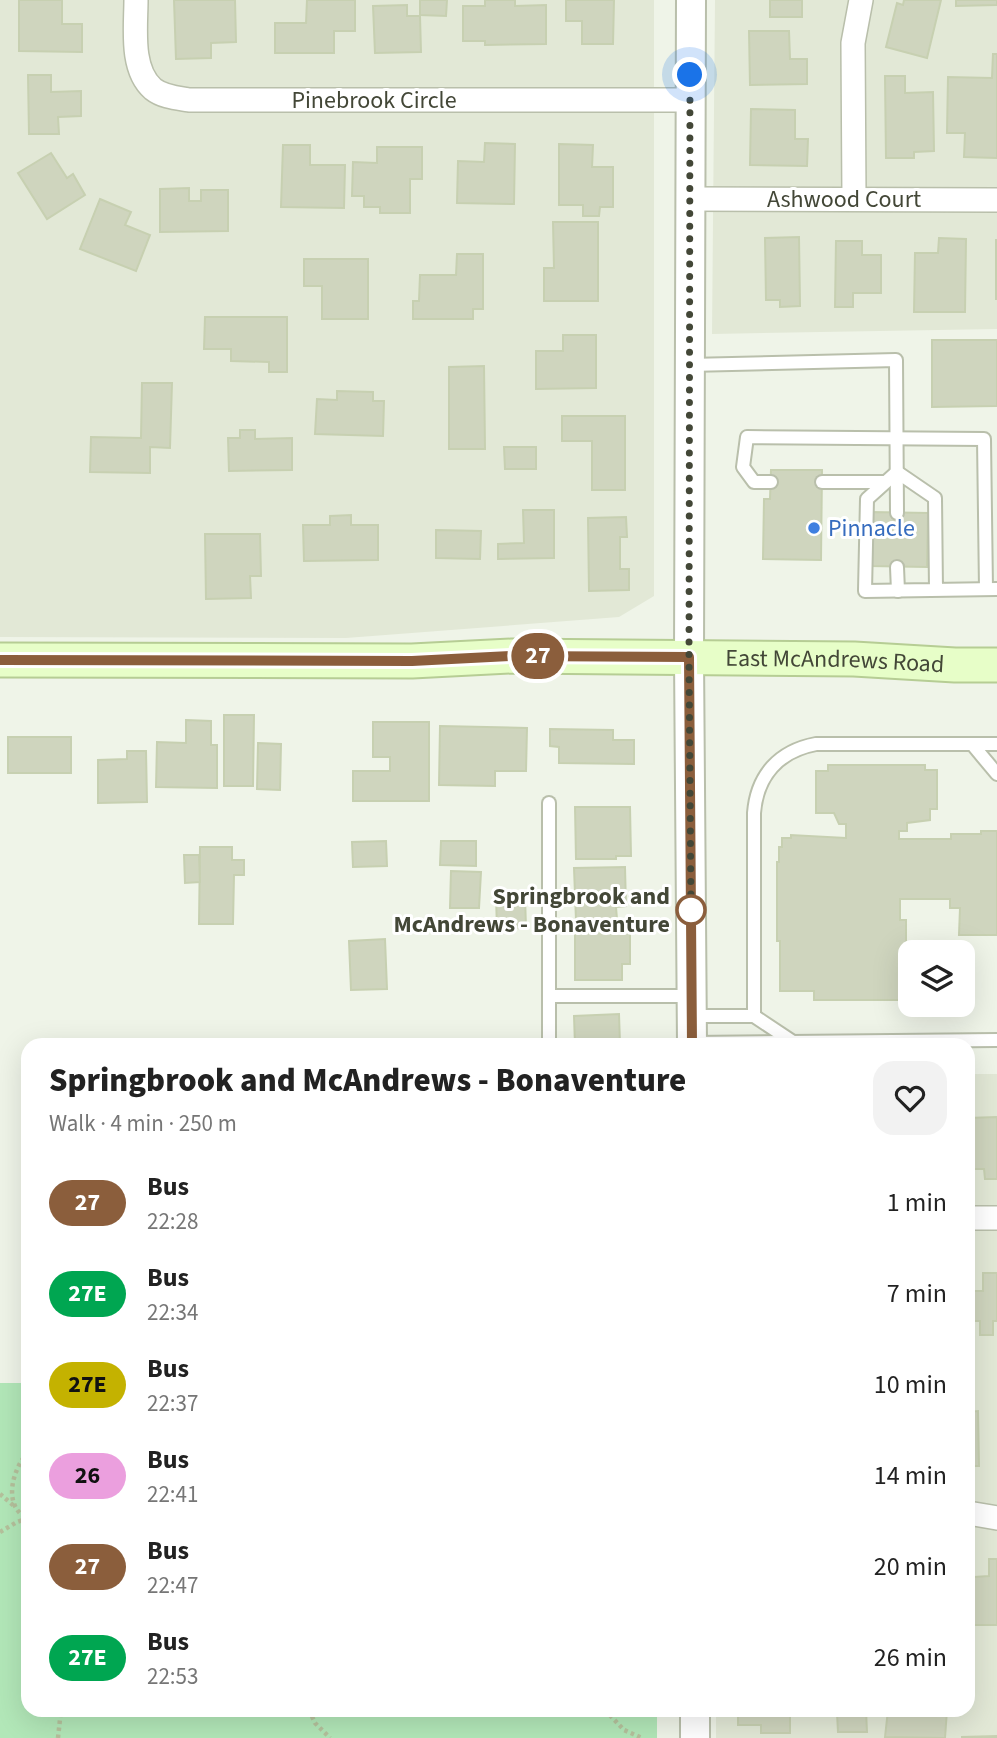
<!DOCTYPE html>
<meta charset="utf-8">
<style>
:root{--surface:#fff;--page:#f2f2f2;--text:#222;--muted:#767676}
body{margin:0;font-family:"Source Sans 3",sans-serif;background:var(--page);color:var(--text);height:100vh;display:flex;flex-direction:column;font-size:26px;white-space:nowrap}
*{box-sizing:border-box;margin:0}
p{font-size:23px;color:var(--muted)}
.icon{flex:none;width:38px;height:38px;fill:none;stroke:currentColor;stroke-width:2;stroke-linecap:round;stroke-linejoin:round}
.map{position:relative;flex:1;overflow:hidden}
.sheet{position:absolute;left:21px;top:1038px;width:954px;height:679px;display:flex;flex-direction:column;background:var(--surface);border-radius:21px;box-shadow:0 7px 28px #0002}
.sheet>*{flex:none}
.badge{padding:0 14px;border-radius:23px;font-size:24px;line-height:46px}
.tools{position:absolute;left:898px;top:940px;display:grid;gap:14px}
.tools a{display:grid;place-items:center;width:77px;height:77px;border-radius:14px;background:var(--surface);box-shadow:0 7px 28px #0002;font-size:35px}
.you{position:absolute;width:35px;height:35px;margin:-18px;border:5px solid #fff;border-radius:50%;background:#1a73e8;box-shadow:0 0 0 10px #1a73e833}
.map>.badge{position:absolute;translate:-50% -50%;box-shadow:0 0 0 4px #fff}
.round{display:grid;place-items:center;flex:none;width:74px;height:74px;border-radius:21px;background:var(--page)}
.headline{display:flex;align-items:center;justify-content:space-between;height:119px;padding:0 28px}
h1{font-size:33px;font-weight:800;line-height:52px}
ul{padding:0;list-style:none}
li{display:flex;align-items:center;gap:21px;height:91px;padding:0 28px}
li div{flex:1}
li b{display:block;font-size:26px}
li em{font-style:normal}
li .badge{min-width:77px;font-weight:700;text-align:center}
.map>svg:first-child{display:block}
.residential{fill:#e2e8d6}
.green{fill:#b2e7b8}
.building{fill:#cfd5be;stroke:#c7d0b1;stroke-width:2}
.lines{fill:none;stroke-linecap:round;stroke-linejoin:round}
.service-casing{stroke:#b9bfab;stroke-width:16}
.minor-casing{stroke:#b9bfab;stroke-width:26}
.tertiary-casing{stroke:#b9bfab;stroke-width:32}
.secondary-casing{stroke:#b6cd94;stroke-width:37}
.path{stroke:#b5c19c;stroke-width:4.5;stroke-dasharray:3.5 3.5;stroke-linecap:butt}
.service{stroke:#fff;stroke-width:12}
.minor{stroke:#fff;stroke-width:23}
.tertiary{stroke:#fff;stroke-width:28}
.secondary{stroke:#e7fec8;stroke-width:33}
.line-casing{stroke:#fff;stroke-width:16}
.line{stroke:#8b5e3c;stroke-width:10}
.walk{stroke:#434737;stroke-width:7;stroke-dasharray:0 12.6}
.shop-dot{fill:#3f7fe0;stroke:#fff;stroke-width:2.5}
.stop-dot{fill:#fff;stroke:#8b5e3c;stroke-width:3.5}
.labels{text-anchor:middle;stroke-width:6;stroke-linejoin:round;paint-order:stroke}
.street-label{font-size:24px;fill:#434737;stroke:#fff}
.shop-label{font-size:24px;fill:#366cbe;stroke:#fff;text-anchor:start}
.stop-label{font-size:24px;font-weight:bold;fill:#434737;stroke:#fff;text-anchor:end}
</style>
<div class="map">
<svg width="997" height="1738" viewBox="0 0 997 1738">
<rect width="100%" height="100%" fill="#eff4e8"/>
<!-- residential -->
<g class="residential">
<path d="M0,0H654V596L619,617L346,638L0,637Z"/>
<path d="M715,0H997V329L712,334Z"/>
<path d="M968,1074H997V1738H716V1710H968Z"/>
</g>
<!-- green -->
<path class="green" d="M0,1383H28V1710H657V1738H0Z"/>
<!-- building -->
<g class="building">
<path d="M19,0H62V24H82V52L19,51Z"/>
<path d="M174,0H235L236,42L211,43V58L176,59Z"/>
<path d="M307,0H355V31H334V53H275V23H306Z"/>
<path d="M420,0H447L446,16L420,15Z"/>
<path d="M485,0H515V6L546,5V44L485,45V41H463V6H485Z"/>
<path d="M566,0H614L613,44H582V21H566Z"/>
<rect x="770" y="0" width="32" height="17"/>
<path d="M904,0H941L927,58L886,47L897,3L903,5Z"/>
<path d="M956,0H997V5L956,6Z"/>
<path d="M407,5V16H420L421,52L375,53L373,6Z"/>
<path d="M749,31H789L790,59H807V84L750,85Z"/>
<path d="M993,54H997V158L964,157L965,133H947L948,77L992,78Z"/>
<path d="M28,75H51V92L81,91V116L58,117L59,134H29Z"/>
<path d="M885,76H905V93L933,92L934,151L914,152V158H886Z"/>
<path d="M751,109L795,110V139H808L807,166L750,165Z"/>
<path d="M485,143L515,144L514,204L457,203L458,161L484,162Z"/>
<path d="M559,144L593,145L592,167H613V207H600L599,216H583V205H559Z"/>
<path d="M283,145H310V165H345L344,208L281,207Z"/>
<path d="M377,147H422V179H410V213H380V207H364V196H352L353,162L377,163Z"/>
<path d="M51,153L67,178L73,174L85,195L47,219L18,173Z"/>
<path d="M189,188V201H201V190H228V231L160,232V189Z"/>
<path d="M100,199L131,212L125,225L150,235L136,271L80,249Z"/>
<path d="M553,222H598V301H544V268H554Z"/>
<path d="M799,237L800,306L780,307V300H766L765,238Z"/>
<path d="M939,238L966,239L965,312H914L915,253H938Z"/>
<rect x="996" y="240" width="1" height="59"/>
<path d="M836,241H862V255H881V293H853V307H835Z"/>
<path d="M457,254H483V309H473V319H413V301H419L420,275H456Z"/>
<path d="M304,259H368V319H322V286H304Z"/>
<path d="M205,317H287V372H269V362L231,361V349H204Z"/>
<path d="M563,335H596V388L536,389V351H563Z"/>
<path d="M932,340H997V406L932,407Z"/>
<path d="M484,366L485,449H449V367Z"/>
<path d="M142,383H172L170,448L150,447V473L90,472L91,437L141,438Z"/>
<path d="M337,391L373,392V401H384L383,436L315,434L317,399L337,400Z"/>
<path d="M562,416H625V490H592V441H562Z"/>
<path d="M240,430H255V439L292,438V470L229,471L228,438H240Z"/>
<path d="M504,447H536V469H505Z"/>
<path d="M771,470H822L821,560L763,559L764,499H770Z"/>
<path d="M523,510H554V558L498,559V544L524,543Z"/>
<path d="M871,512L928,513L927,567L870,566Z"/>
<path d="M351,515V525H378V560L304,561L303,525H330V516Z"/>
<path d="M626,517L627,537H620V569H629V590L589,591L588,518Z"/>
<path d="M436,530L481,531L480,559L436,558Z"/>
<path d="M205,534H260L261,576H250L251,598L206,599Z"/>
<path d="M224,715H254L253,786H224Z"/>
<path d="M186,720L211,721V745H217V788L156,787L157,742L186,743Z"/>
<path d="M373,722H429V801H353V771H390V757H373Z"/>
<path d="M440,726L527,728L526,771H495V786L439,785Z"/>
<path d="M550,729L613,730V740H634V764L559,763V747L550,746Z"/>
<rect x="8" y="737" width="63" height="36"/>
<path d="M258,743L281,744L280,790L257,789Z"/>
<path d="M127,751H146L147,802L98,803V760L127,759Z"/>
<path d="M828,765H925V770H937V809H930V820L907,823V831H899V839H951V834H981V831H997V935H959L960,908H950V899H900V920H906V943L930,946V952H910V1000H814V991H780V941H777V862H779V847H782V838H791V835L846,838V824H839L834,813H816V771H828Z"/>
<path d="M575,807H630L631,856H616V859H576Z"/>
<path d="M386,841L387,866L353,867L352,842Z"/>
<path d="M441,841H476V866L440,865Z"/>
<path d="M200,847H232V860H244V875H234L233,924H199Z"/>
<path d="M184,855H199L200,882L185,883Z"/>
<path d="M625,867L626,906L616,907L617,919L576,920L574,868Z"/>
<path d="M451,871L481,872L479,908H450Z"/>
<path d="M525,896L526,928L497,929L496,897Z"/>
<path d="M575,929H630V964H622V980H575Z"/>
<path d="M385,939L387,989L351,990L349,941Z"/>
<path d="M619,1014L620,1045H575L574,1016Z"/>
<path d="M997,1117V1179H985L984,1169H968V1118Z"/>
<path d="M983,1273H997V1321H993V1335H980V1321H968V1291H983Z"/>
<path d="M978,1411L979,1466H968V1412Z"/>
<path d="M989,1559H997V1625H968V1567H974V1577L989,1576Z"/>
<path d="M738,1710H790V1733H761V1725H738Z"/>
<path d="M807,1710H866L867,1732H838L837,1713H807Z"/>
<path d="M888,1710H947L945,1738L885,1737Z"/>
<path d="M997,1736V1738H962V1737Z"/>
</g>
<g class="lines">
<!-- service casing -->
<g class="service-casing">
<g id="service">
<path d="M689,365L896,360L897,513"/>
<path d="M771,482H754L743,467L747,437L984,439L986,589"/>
<path d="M822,482H884"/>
<path d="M897,567L898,591"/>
<path d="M936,590L935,498L897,472L867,499L865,591L997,589"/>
<path d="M972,744L997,774"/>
<path d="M549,803V1045"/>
<path d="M549,996H692"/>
<path d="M692,1016H754"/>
<path d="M793,1042L754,1016V813C757,775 779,751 816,744H997"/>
<path d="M692,1043L997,1040"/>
</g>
</g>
<!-- minor casing -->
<g class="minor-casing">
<g id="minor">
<path d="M136,0C136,27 130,69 153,89C163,97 177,98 189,100H690"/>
<path d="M854,198L853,43L861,0"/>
<path d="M690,199L997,200"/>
<path d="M968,1218H997"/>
<path d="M968,1513L997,1518"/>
</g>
</g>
<!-- tertiary casing -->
<g class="tertiary-casing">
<g id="tertiary">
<path d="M691,0L689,657L692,1045"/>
<path d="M695,1738V1710"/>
</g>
</g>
<!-- secondary casing -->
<g class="secondary-casing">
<g id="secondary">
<path id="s1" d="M0,660L412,661L512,656L854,659L955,665H997"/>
</g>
</g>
<!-- path -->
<g class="path">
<path d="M28,1452C12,1470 2,1506 28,1519"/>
<path d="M0,1494L14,1506"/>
<path d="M0,1532L17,1522L26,1519"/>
<path d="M309,1710L315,1723L330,1738"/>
<path d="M605,1710L624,1730L642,1738"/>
<path d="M58,1738L61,1710"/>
</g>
<!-- service -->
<use href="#service" class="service"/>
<!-- minor -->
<use href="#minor" class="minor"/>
<!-- tertiary -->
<use href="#tertiary" class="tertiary"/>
<!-- secondary -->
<use href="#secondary" class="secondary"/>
</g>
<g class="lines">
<!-- line casing -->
<g class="line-casing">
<path id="line" d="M0,660L412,661L512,656L689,657L692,1045"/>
</g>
<!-- line -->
<use href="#line" class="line"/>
<!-- walk -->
<path class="walk" d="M690,75L689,657L691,913V910"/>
</g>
<!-- markers -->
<circle class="shop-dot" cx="814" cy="528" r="7"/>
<circle class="stop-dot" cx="691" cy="910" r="14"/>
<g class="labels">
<!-- street labels -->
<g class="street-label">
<text x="374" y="108">Pinebrook Circle</text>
<text x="844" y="207">Ashwood Court</text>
<text dy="8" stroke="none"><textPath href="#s1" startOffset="835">East McAndrews Road</textPath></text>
</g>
<!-- shop labels -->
<g class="shop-label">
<text x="828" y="536">Pinnacle</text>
</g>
<!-- stop labels -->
<g class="stop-label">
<text x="670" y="904">Springbrook and<tspan x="670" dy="28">McAndrews - Bonaventure</tspan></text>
</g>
</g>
</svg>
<div class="tools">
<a><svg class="icon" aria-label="layers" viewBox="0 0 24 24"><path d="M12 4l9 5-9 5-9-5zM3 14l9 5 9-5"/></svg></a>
</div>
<div class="you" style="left:690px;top:75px"></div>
<b class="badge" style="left:538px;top:656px;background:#8b5e3c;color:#fff">27</b>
<section class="sheet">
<div class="headline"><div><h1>Springbrook and McAndrews - Bonaventure</h1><p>Walk · 4 min · 250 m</p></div><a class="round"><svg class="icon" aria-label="heart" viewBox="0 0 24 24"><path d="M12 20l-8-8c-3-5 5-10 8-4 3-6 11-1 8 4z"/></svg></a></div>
<ul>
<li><span class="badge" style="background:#8b5e3c;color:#fff">27</span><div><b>Bus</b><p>22:28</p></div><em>1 min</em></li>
<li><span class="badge" style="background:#00a651;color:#fff">27E</span><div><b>Bus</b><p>22:34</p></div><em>7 min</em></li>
<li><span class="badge" style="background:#c4b200;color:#111">27E</span><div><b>Bus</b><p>22:37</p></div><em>10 min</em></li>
<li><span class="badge" style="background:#eb9fde;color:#111">26</span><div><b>Bus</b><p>22:41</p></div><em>14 min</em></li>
<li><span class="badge" style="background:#8b5e3c;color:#fff">27</span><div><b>Bus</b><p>22:47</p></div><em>20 min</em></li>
<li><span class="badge" style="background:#00a651;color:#fff">27E</span><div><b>Bus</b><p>22:53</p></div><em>26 min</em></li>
</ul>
</section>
</div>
